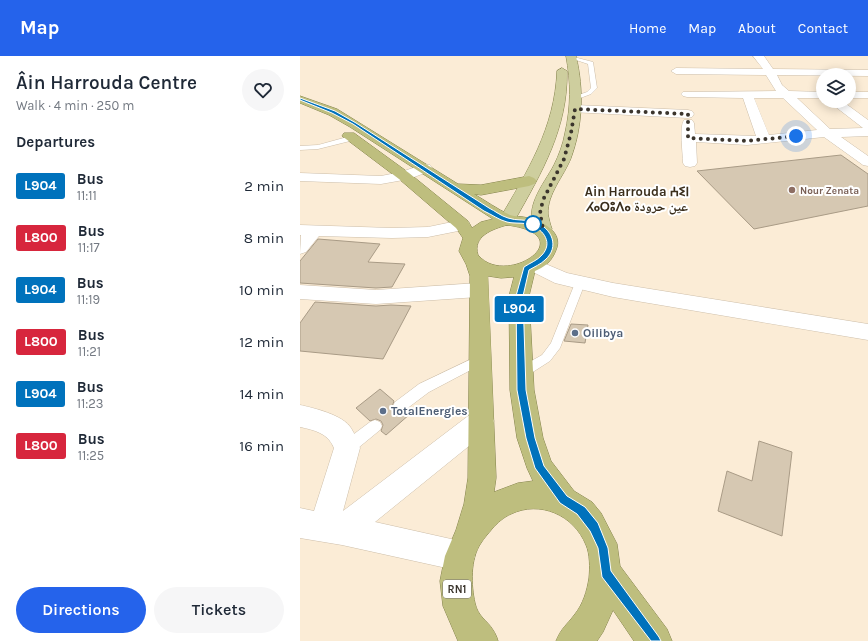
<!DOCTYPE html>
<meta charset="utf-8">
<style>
:root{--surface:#fff;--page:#f6f6f7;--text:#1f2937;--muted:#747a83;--accent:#2563eb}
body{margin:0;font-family:Karla,"Noto Naskh Arabic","Noto Sans Tifinagh",sans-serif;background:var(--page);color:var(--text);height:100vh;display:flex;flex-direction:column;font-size:15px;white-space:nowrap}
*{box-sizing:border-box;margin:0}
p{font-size:13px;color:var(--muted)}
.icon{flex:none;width:22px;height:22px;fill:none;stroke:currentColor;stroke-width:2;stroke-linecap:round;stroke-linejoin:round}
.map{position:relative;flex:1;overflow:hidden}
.drawer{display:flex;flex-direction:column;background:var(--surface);width:300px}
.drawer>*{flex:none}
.badge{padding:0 8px;border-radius:3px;font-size:14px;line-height:26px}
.fabs{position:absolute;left:516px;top:12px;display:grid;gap:8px}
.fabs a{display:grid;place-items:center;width:40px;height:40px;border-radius:50%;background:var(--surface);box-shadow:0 2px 10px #0003;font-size:20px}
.you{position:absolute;width:20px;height:20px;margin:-10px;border:3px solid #fff;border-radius:50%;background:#1a73e8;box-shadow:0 0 0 6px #1a73e833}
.map>.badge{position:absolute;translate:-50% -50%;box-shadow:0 0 0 2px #fff}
h2{padding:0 16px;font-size:15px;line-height:36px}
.round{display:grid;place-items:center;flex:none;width:42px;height:42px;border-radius:21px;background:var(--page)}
.headline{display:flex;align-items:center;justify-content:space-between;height:68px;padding:0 16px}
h1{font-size:19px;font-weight:600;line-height:30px}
.action{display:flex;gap:8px;margin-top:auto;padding:8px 16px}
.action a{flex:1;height:46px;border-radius:24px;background:var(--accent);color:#fff;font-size:16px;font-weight:600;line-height:46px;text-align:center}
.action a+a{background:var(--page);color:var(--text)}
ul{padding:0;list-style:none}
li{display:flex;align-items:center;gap:12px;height:52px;padding:0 16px}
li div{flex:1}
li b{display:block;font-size:15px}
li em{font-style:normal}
li .badge{min-width:44px;font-weight:700;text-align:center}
header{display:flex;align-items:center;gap:24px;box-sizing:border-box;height:56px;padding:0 20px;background:var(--accent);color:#fff}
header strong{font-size:19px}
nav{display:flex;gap:22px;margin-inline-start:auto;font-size:14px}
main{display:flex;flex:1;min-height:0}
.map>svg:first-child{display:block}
.building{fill:#d6c8b2;stroke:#a99b86}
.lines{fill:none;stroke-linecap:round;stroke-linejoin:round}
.service-casing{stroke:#cdbea9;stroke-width:1}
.minor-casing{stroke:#cdbea9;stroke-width:1}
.tertiary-casing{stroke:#cdbea9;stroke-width:1}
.primary-casing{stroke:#85844d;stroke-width:1}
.trunk-casing{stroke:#85844d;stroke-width:1}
.service{fill:#fff;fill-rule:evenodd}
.minor{fill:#fff;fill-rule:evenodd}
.tertiary{fill:#fff;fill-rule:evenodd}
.primary{fill:#cece9e;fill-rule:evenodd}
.trunk{fill:#bebe7e;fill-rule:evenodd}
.line{fill:#0072bc;stroke:#fff}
.walk{stroke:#3b352d;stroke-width:4;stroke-dasharray:0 7.2}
.education-dot{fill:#8d6e63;stroke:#fff;stroke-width:1.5}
.stop-dot{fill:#fff;stroke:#0072bc;stroke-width:2}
.service-dot{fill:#5c6f8a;stroke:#fff;stroke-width:1.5}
.labels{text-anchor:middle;stroke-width:4;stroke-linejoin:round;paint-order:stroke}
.far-education-label{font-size:10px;font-weight:bold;fill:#785e54;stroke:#fff;text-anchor:start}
.shield{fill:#fff;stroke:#76726c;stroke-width:1}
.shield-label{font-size:11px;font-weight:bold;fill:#3b352d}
.service-label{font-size:12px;font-weight:bold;fill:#4e5e75;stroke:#fff;text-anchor:start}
.far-district-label{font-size:13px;font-weight:bold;fill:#3a2e1c;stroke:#fff}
</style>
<header>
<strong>Map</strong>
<nav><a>Home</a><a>Map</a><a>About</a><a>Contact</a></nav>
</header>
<main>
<section class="drawer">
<div class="headline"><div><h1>Âin Harrouda Centre</h1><p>Walk · 4 min · 250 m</p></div><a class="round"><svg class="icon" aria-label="heart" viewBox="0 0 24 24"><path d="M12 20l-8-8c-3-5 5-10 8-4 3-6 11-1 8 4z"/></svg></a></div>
<h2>Departures</h2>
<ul>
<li><span class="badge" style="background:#0072bc;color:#fff">L904</span><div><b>Bus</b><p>11:11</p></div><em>2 min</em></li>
<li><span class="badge" style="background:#d7263d;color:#fff">L800</span><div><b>Bus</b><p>11:17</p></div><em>8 min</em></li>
<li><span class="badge" style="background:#0072bc;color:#fff">L904</span><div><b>Bus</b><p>11:19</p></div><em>10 min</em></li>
<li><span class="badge" style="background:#d7263d;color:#fff">L800</span><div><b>Bus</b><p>11:21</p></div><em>12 min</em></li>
<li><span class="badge" style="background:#0072bc;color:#fff">L904</span><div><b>Bus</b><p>11:23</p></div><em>14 min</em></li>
<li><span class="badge" style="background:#d7263d;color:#fff">L800</span><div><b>Bus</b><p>11:25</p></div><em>16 min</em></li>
</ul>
<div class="action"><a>Directions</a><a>Tickets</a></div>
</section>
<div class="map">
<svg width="568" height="585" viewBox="0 0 568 585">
<rect width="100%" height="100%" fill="#fbecd6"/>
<!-- building -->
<g class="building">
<path d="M541,99L568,118V150L454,173L397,115Z"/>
<path d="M18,183L80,188L68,206L105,208L92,231L76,232L0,227V205Z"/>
<path d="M15,246L76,250L91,249L111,250L83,303L0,295V267Z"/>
<path d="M271,268L288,269L285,287L264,285Z"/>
<path d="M80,333L94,345L92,351L94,355L101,357L106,355L110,358L86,379L81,375L83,369L81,365L76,363L70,365L56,352Z"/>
<path d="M459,385L492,396L482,480L418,455L427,415L452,425Z"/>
</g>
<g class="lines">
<!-- service casing -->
<g class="service-casing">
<g id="service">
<path d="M270,0L293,6L297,32L291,38L275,44L272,42L273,41L287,36L291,32L288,8L270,2Z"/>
<path d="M51,80H54V84L18,93L0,94V90L18,89Z"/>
<path d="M280,223L284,224L285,227L260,292L250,305L225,321L221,322L217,321L215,317L217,313L242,299L251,287L275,227L276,224Z"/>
<path d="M180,299L184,301L186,304L184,307L129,336L105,354L100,356L95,354L93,350L95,346L119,328Z"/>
<path d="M75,364L80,366L82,370L80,374L52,397L47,399L42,397L40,392L42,387L70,366Z"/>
</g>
</g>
<!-- minor casing -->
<g class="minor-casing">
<g id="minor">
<path d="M453,0H464L473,13L568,14V20L477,19L482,29L489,35L523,36V42H497L530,73L563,72L528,45H542L568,64V80L541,81L568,100V110L563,109L524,81L447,89L396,86L397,107L395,110L390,111L385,110L383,107C383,97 379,71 384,64H392L394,67L395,78L456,80L443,42L387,41L383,40L381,38L383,36L476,35L466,19L376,18L371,15L376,12L463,13ZM454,42H483L517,74L469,79Z"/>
<rect x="549" y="36" width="19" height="6"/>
<path d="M275,49L388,54L392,55L394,58L392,61L388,62L271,56L269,53L271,50Z"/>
<path d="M125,108L130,109L132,112L130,115L109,123L81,128L0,125V117L81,120L101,116Z"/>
<path d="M162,164L168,165L170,169L168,173L128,181L92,182L19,180L6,196L0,198L1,179H0V169L92,172L128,171Z"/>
<path d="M178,227L185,229L188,234L185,239L178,241L76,248L0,243V229L76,234Z"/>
<path d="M0,349C14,352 43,359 51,372C55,378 57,385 60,392L43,455L172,357L181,354L190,357L194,365L190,373L75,466L160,485L171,489L175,500L171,511L160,515L42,489L0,482V452L14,455L34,392C28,377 14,374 0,371Z"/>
</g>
</g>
<!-- tertiary casing -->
<g class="tertiary-casing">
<path id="tertiary" d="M234,203L267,217L313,227L568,268V284L313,241L255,227L227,213L225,209L227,205Z"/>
</g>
<!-- primary casing -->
<g class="primary-casing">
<g id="primary">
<path d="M266,0H276C284,34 283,69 271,102C264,120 247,138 248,158C249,163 250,168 252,173L249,177L243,178L237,177C221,154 244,128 254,109C259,99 263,88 265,77C271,51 271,26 266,0Z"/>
<path d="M262,12L267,15C268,72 242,116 215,164L213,168L207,169L201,168L199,164C227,116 255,72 257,15Z"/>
</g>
</g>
<!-- trunk casing -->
<g class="trunk-casing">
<path id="trunk" d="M0,40L37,53L158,128L181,129L229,120L234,122L237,125L234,128L229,130L181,139L174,138C186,145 197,153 210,159C215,161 222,160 228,162C242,164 264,177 256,194C252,205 245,211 235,215L229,240L234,334L243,382L251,405L274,435L292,446L301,457L317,488L320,510L367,573L372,585H334L313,554L303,576L297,585H256C262,571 266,570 275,558C283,548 287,535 289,522C290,512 290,498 286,489C274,459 240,444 211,458C204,461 197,467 192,473C188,478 184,482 181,487C170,503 171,529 175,547C178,561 187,564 193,574C195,577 197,581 198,585H158L143,550L140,525L145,500L156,474L164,448L168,422L170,220L166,208L159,195L163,182L156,172L99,123L42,80L44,77H54L109,117L168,165L172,172L181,166L193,163L50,71L29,59L0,47ZM207,169C285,179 206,233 178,199C172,180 193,173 207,169ZM188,220L201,222L214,221L209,240L210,334L217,382L227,412L233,425L218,427L194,436L196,422Z"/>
</g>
<!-- service -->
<use href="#service" class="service"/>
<!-- minor -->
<use href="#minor" class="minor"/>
<!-- tertiary -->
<use href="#tertiary" class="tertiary"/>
<!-- primary -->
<use href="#primary" class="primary"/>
<!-- trunk -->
<use href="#trunk" class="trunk"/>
</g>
<!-- line -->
<path class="line" d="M0,42L35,55L56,67L189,152C195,155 201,160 208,162C216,165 226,163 235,166C252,172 260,191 245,204C241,208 234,211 229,214L223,240L226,334L235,382L244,410L267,440L285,451L298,467L308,492L311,515L359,581L361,585H351L302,521L298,492L290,475L277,458L260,447L235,412L226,382L217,334L216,240L224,211C230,207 238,204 242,199C253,187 244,174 231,169C223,166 215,168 207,166C199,164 191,158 184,155L53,68L32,57L0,44Z"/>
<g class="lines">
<!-- walk -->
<path class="walk" d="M233,168L243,173L240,157L243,144L264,103L271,77L275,53L388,58V82L447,85L496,80"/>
</g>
<!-- markers -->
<circle class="education-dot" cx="492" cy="134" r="4"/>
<circle class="stop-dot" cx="233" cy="168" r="8"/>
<g class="service-dot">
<circle cx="275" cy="277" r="4"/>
<circle cx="83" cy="355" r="4"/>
</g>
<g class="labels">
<!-- far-education labels -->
<g class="far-education-label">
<text x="500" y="138">Nour Zenata</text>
</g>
<!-- shield labels -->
<rect class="shield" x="143" y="524" width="28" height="18" rx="3"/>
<g class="shield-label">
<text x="157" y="537">RN1</text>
</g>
<!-- service labels -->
<g class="service-label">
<text x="283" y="281">Oilibya</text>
<text x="91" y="359">TotalEnergies</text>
</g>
<!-- far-district labels -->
<g class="far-district-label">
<text x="337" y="140">Ain Harrouda ⵄⵉⵏ<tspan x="337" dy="15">ⵃⴰⵔⵓⴷⴰ عين حرودة</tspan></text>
</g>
</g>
</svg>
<div class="fabs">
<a><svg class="icon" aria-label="layers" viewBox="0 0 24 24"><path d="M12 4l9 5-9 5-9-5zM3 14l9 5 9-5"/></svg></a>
</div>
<div class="you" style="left:496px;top:80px"></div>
<b class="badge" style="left:219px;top:253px;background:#0072bc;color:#fff">L904</b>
</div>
</main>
